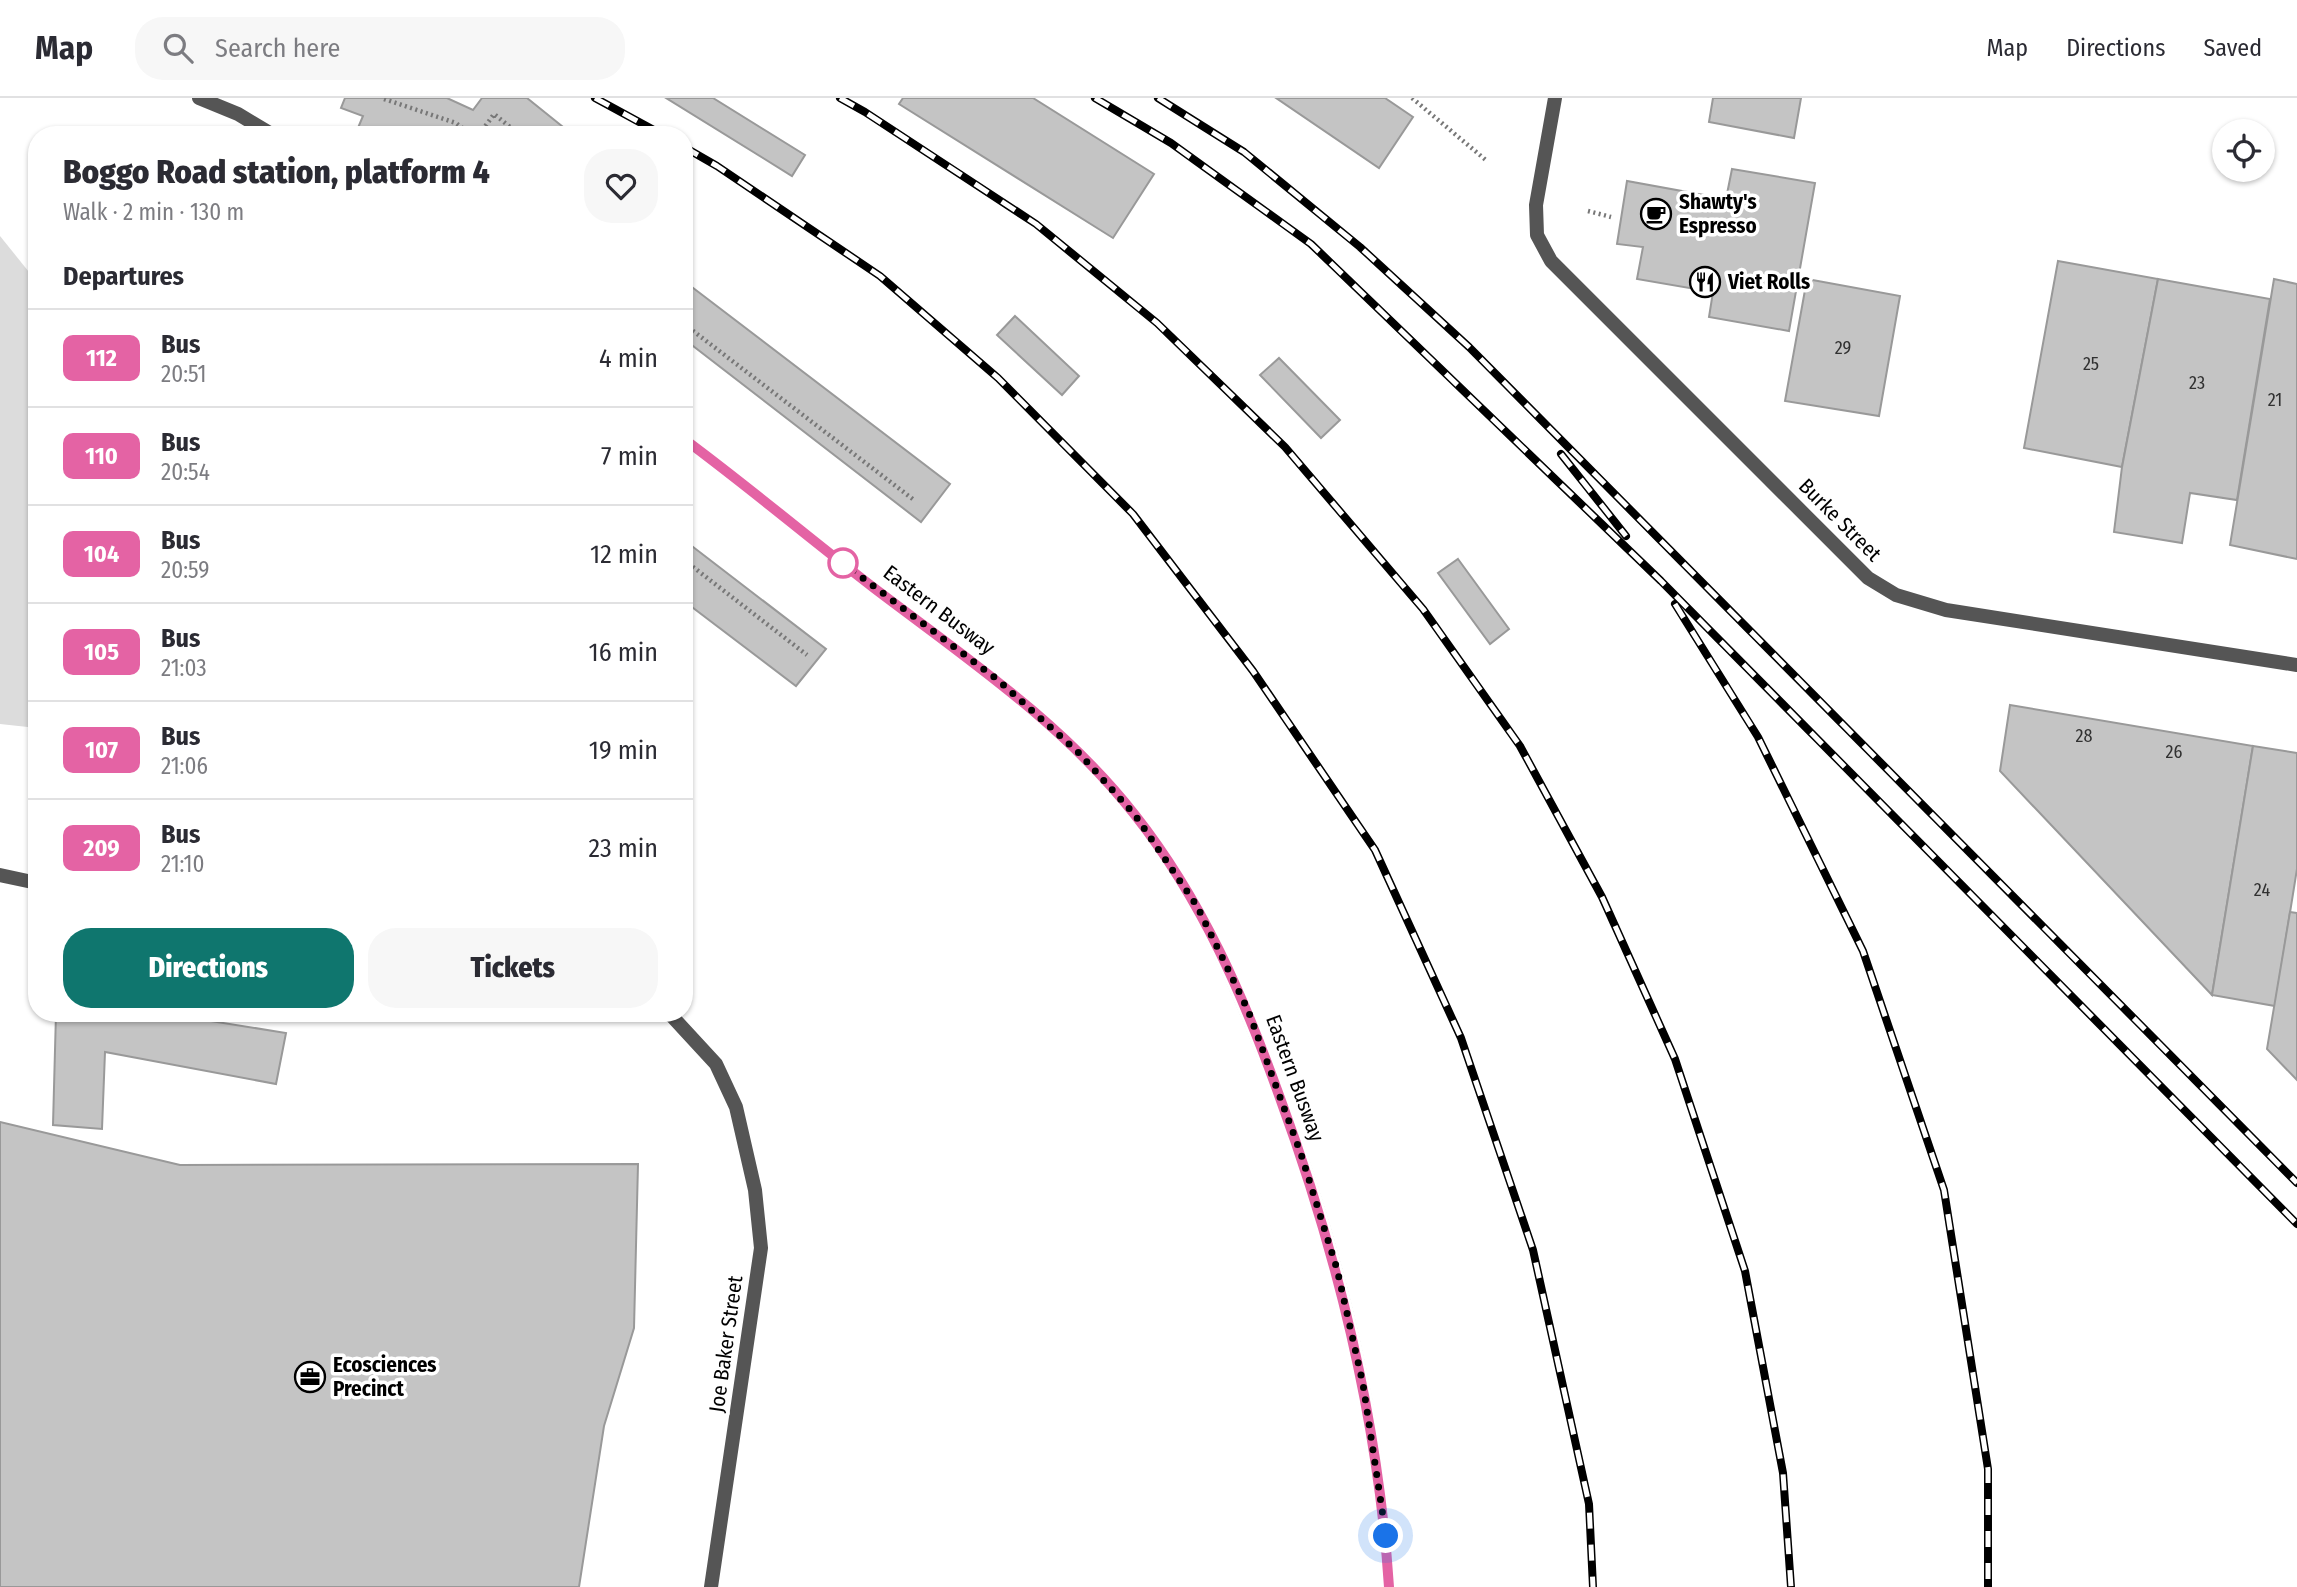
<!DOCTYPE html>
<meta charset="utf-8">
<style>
:root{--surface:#fff;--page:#f7f7f7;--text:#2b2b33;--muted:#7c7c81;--line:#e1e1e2;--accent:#0f766e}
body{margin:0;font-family:"Fira Sans Condensed",sans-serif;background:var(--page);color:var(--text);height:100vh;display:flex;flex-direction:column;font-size:26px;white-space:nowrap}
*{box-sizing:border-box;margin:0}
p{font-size:23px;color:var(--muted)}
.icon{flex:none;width:38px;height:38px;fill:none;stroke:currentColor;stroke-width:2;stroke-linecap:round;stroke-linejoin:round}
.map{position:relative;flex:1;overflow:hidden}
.drawer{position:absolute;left:28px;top:28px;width:665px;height:896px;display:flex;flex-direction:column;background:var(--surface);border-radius:28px;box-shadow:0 2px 5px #0004}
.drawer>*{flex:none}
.badge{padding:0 14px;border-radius:10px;font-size:24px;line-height:46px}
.tools{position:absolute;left:2212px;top:21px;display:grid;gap:14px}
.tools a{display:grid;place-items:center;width:63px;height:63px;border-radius:50%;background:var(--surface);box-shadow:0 2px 5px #0004;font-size:35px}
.you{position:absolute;width:35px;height:35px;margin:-18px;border:5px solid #fff;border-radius:50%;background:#1a73e8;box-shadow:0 0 0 10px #1a73e833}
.map>.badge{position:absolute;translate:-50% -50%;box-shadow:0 0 0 4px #fff}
h2{padding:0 35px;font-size:26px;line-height:63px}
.round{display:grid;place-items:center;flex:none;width:74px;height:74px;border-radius:28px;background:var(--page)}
.headline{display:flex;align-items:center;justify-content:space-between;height:119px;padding:0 35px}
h1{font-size:33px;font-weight:800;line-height:52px}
.cta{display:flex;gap:14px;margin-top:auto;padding:14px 35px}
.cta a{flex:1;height:80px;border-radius:28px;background:var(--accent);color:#fff;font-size:28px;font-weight:800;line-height:80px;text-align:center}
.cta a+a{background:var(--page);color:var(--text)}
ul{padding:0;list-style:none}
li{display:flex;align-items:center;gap:21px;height:98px;padding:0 35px;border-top:2px solid var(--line)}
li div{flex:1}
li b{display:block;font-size:26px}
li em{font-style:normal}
li .badge{min-width:77px;font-weight:700;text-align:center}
header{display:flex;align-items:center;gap:42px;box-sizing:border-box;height:98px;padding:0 35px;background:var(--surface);border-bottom:2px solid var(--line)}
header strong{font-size:33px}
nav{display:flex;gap:38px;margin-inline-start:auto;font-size:24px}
.search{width:490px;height:63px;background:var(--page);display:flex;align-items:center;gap:18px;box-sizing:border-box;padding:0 24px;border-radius:28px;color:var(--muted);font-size:26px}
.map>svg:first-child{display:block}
.green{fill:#dcdcdc}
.building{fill:#c4c4c4;stroke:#999;stroke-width:2}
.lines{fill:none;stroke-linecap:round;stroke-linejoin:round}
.path{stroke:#777;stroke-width:4.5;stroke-dasharray:2 3.5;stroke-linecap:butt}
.service{stroke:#555;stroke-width:14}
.minor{stroke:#555;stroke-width:14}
.rail-casing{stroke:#000;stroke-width:8}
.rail{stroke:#fff;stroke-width:5;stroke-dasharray:16;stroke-linecap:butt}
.line-casing{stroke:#fff;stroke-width:16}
.line{stroke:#e463a4;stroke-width:10}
.walk{stroke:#000;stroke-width:7;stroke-dasharray:0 12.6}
.stop-dot{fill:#fff;stroke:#e463a4;stroke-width:3.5}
.labels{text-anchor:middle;stroke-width:7;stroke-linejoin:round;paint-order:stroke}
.number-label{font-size:18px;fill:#313131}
.poi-label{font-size:21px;font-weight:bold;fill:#000;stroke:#fff;text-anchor:start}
.street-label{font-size:21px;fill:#000;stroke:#fff}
</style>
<header>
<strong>Map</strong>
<div class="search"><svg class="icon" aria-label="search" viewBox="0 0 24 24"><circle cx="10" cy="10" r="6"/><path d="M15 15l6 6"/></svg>Search here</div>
<nav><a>Map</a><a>Directions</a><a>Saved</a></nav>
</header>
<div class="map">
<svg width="2297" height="1489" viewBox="0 0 2297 1489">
<rect width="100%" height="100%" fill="#fff"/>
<!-- green -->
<path class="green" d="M0,138L37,184V630L0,626Z"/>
<!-- building -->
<g class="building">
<path d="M345,0H447L473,12L482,0H527L573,37H403L392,32L390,37H355L363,18L341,10Z"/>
<path d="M666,0H713L805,57L792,78Z"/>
<path d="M903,0H1033L1154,76L1113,140L899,6Z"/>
<path d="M1276,0H1385L1413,19L1379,70Z"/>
<path d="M1713,0H1801L1794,40L1709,24Z"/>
<path d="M1732,71L1815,85L1789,233L1709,219L1713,194L1637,181L1643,149L1617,146L1627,83L1726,101Z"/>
<path d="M2058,163L2158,181L2122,369L2024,350Z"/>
<path d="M1807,181L1900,198L1879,318L1785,303Z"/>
<path d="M2158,181L2270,201L2237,402L2190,395L2182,445L2114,434L2122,369Z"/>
<path d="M2274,181L2297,186V461L2230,447Z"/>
<path d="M684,183L950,386L921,424L684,241Z"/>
<path d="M1015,218L1079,278L1062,297L997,237Z"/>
<path d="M1279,260L1340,322L1321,340L1260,277Z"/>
<path d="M684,442L826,551L796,588L684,503Z"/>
<path d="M1458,461L1509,531L1490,546L1438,475Z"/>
<path d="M2010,607L2253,648L2212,897L2000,673Z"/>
<path d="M2253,648L2297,655V771L2275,908L2212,897Z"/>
<path d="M2290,814L2297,815V982L2267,951Z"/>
<path d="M56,915H161L286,935L276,986L105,954L102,1031L53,1027Z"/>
<path d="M0,1024L180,1067L638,1066L634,1230L604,1328L579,1489H0Z"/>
</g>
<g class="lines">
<!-- path -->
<g class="path">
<path d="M1412,0L1487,63"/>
<path d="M384,1L456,25L471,37"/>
<path d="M479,37L494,16L520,37"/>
<path d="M1588,113L1611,119"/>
<path d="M684,226L914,402"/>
<path d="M684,462L807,557"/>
</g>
<!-- service -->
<g class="service">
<path d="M199,0L238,16L273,37"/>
<path d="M684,341C749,389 810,441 874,490C966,560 1063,625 1135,717C1202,802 1243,899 1280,1000C1339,1158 1378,1320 1389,1489"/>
</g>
<!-- minor -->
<g class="minor">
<path d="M1555,0L1536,107L1537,137L1551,163L1868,480L1896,497L1946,512L2297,567"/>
<path d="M0,777L37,785"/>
<path d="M669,915L716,966L736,1009L755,1092L761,1150L711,1489"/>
</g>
<!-- rail casing -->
<g class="rail-casing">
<g id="rail">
<path d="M595,0L663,37"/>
<path d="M840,0L865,14L1036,126L1157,225L1285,349L1423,511L1520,648L1602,799L1675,961L1745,1173L1783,1375L1791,1489"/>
<path d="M1095,0L1171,45L1311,146L1661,483L2297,1126"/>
<path d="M1158,0L1244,54L1360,149L1469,249L2297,1085"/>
<path d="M684,49L717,68L880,178L998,280L1133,416L1253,573L1375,752L1461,940L1533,1152L1589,1406L1593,1489"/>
<path d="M1561,356L1626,438"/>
<path d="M1675,506L1758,639L1863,853L1944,1092L1988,1371V1489"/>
</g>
</g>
<!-- rail -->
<use href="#rail" class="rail"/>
</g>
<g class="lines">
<!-- line casing -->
<g class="line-casing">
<path id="line" d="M684,341C749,389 810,441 874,490C966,560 1063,625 1135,717C1202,802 1244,899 1280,1000C1338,1158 1378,1320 1389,1489"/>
</g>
<!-- line -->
<use href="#line" class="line"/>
<!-- walk -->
<path class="walk" d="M843,465L998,582L1078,654L1135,717L1197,808L1248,912L1301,1056L1337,1171L1363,1286L1386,1438"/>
</g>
<!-- icons -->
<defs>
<g id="cafe-ring" transform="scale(1.575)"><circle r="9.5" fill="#fff" stroke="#000" stroke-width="1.5"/><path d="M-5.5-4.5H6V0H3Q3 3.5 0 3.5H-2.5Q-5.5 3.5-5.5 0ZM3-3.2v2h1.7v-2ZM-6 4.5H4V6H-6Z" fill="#000"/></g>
<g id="restaurant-ring" transform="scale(1.575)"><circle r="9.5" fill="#fff" stroke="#000" stroke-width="1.5"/><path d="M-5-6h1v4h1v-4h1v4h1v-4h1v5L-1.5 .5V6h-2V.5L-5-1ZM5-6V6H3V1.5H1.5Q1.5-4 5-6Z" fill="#000"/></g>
<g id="office-ring" transform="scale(1.575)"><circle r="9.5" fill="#fff" stroke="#000" stroke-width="1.5"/><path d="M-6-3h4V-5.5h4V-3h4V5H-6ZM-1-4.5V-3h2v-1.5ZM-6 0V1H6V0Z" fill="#000"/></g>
</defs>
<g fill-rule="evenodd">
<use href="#cafe-ring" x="1656" y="116"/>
<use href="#restaurant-ring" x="1705" y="184"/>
<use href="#office-ring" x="310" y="1279"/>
</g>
<!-- markers -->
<circle class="stop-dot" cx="843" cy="465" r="14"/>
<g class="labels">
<!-- number labels -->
<g class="number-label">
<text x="1843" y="256">29</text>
<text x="2091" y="272">25</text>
<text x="2197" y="291">23</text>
<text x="2275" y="308">21</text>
<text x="2084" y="644">28</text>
<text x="2174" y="660">26</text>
<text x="2262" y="798">24</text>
</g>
<!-- poi labels -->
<g class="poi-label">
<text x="1679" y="111">Shawty's<tspan x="1679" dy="24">Espresso</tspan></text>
<text x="1728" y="191">Viet Rolls</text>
<text x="333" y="1274">Ecosciences<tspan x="333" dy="24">Precinct</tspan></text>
</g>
<!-- street labels -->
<g class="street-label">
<text transform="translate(1840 422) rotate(45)" y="7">Burke Street</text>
<text transform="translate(939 512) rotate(37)" y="7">Eastern Busway</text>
<text transform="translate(1295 980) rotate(70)" y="7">Eastern Busway</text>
<text transform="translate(726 1246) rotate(-82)" y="7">Joe Baker Street</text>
</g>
</g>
</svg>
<div class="tools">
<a><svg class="icon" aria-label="locate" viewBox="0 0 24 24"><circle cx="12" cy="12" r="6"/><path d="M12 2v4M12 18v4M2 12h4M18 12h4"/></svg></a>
</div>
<div class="you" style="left:1386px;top:1438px"></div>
<section class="drawer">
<div class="headline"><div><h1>Boggo Road station, platform 4</h1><p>Walk · 2 min · 130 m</p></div><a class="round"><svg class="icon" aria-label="heart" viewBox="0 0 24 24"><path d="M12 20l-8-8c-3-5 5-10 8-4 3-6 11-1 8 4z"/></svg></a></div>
<h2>Departures</h2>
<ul>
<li><span class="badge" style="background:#e463a4;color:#fff">112</span><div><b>Bus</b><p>20:51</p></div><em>4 min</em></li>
<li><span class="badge" style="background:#e463a4;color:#fff">110</span><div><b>Bus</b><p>20:54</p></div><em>7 min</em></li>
<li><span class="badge" style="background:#e463a4;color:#fff">104</span><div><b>Bus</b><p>20:59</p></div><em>12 min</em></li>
<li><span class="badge" style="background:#e463a4;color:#fff">105</span><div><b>Bus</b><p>21:03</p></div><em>16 min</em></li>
<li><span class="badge" style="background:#e463a4;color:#fff">107</span><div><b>Bus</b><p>21:06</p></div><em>19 min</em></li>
<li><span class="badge" style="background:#e463a4;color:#fff">209</span><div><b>Bus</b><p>21:10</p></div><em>23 min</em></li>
</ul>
<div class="cta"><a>Directions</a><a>Tickets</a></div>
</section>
</div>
